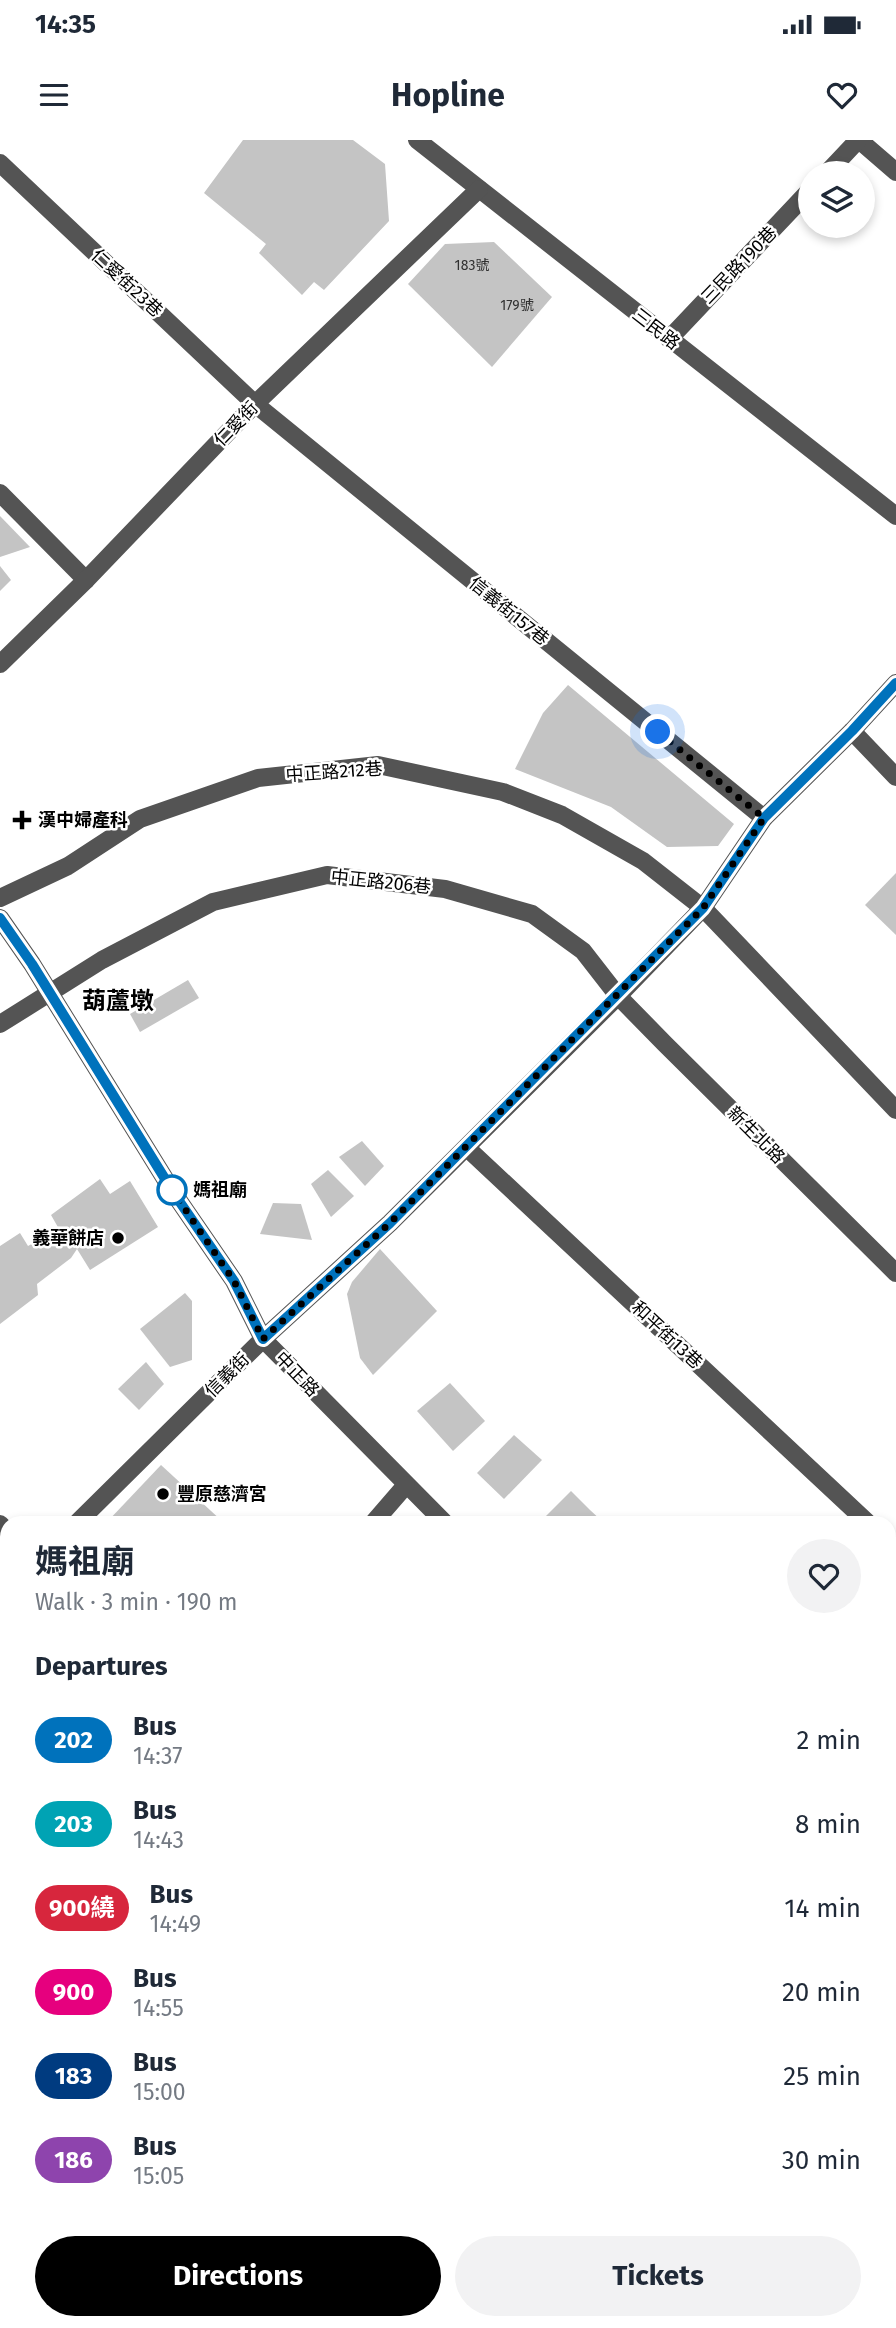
<!DOCTYPE html>
<meta charset="utf-8">
<style>
:root{--surface:#fff;--page:#f2f2f3;--text:#1f2937;--muted:#747a83;--accent:#000}
body{margin:0;font-family:"Fira Sans","Noto Sans TC",sans-serif;background:var(--page);color:var(--text);height:100vh;display:flex;flex-direction:column;font-size:26px;white-space:nowrap}
*{box-sizing:border-box;margin:0}
p{font-size:23px;color:var(--muted)}
.icon{flex:none;width:38px;height:38px;fill:none;stroke:currentColor;stroke-width:2;stroke-linecap:round;stroke-linejoin:round}
.map{position:relative;flex:1;overflow:hidden}
.side{position:absolute;left:0px;top:1376px;width:896px;height:814px;display:flex;flex-direction:column;background:var(--surface);border-radius:21px 21px 0 0;box-shadow:0 4px 10px #0003}
.side>*{flex:none}
.badge{padding:0 14px;border-radius:23px;font-size:24px;line-height:46px}
.tools{position:absolute;left:798px;top:21px;display:grid;gap:14px}
.tools a{display:grid;place-items:center;width:77px;height:77px;border-radius:50%;background:var(--surface);box-shadow:0 4px 10px #0003;font-size:35px}
.you{position:absolute;width:35px;height:35px;margin:-18px;border:5px solid #fff;border-radius:50%;background:#1a73e8;box-shadow:0 0 0 10px #1a73e833}
.map>.badge{position:absolute;translate:-50% -50%;box-shadow:0 0 0 4px #fff}
h2{padding:0 35px;font-size:26px;line-height:63px}
.round{display:grid;place-items:center;flex:none;width:74px;height:74px;border-radius:37px;background:var(--page)}
.headline{display:flex;align-items:center;justify-content:space-between;height:119px;padding:0 35px}
h1{font-size:33px;font-weight:700;line-height:52px}
.cta{display:flex;gap:14px;margin-top:auto;padding:14px 35px}
.cta a{flex:1;height:80px;border-radius:42px;background:var(--accent);color:#fff;font-size:28px;font-weight:700;line-height:80px;text-align:center}
.cta a+a{background:var(--page);color:var(--text)}
ul{padding:0;list-style:none}
li{display:flex;align-items:center;gap:21px;height:84px;padding:0 35px}
li div{flex:1}
li b{display:block;font-size:26px}
li em{font-style:normal}
li .badge{min-width:77px;font-weight:700;text-align:center}
.status{display:flex;justify-content:space-between;align-items:center;height:49px;padding:0 35px;background:var(--surface);direction:ltr}
.status svg{height:19px;fill:currentColor}
header{display:flex;justify-content:space-between;align-items:center;height:91px;padding:0 35px;background:var(--surface);font-size:32px;font-weight:700}
.map>svg:first-child{display:block}
.building{fill:#c4c4c4}
.lines{fill:none;stroke-linecap:round;stroke-linejoin:round}
.minor{stroke:#545454;stroke-width:18}
.line-casing{stroke:#fff;stroke-width:16}
.line{stroke:#0072bc;stroke-width:10}
.walk{stroke:#000;stroke-width:7;stroke-dasharray:0 12.6}
.poi-dot{fill:#000;stroke:#fff;stroke-width:2.5}
.stop-dot{fill:#fff;stroke:#0072bc;stroke-width:3.5}
.labels{text-anchor:middle;stroke-width:5;stroke-linejoin:round;paint-order:stroke}
.number-label{font-size:14px;fill:#313131}
.street-label{font-size:18px;fill:#000;stroke:#fff}
.poi-label{font-size:18px;font-weight:bold;fill:#000;stroke:#fff;text-anchor:start}
.stop-label{font-size:18px;font-weight:bold;fill:#000;stroke:#fff;text-anchor:start}
.district-label{font-size:24px;font-weight:bold;fill:#000;stroke:#fff}
</style>
<div class="status"><b>14:35</b><svg viewBox="0 0 49 12"><path d="M0 12V9h3v3zM5 12V6h3v6zM10 12V3h3v9zM15 12V0h3v12zM26 1h20v11H26zM47 4h2v5h-2z"/></svg></div>
<header><svg class="icon" aria-label="menu" viewBox="0 0 24 24"><path d="M4 6h16M4 12h16M4 18h16"/></svg>Hopline<svg class="icon" aria-label="heart" viewBox="0 0 24 24"><path d="M12 20l-8-8c-3-5 5-10 8-4 3-6 11-1 8 4z"/></svg></header>
<div class="map">
<svg width="896" height="2188" viewBox="0 0 896 2188">
<rect width="100%" height="100%" fill="#fff"/>
<!-- building -->
<g class="building">
<path d="M243,0H353L385,24L389,81L324,150L314,142L302,155L259,113L266,104L204,53Z"/>
<path d="M494,102L552,157L492,227L408,144L445,104Z"/>
<path d="M0,376L30,407L0,417Z"/>
<path d="M0,426L11,440L0,451Z"/>
<path d="M568,545L734,684L718,706L667,707L611,667L515,629L543,573Z"/>
<path d="M896,733V795L865,765Z"/>
<path d="M188,840L199,858L140,892L130,874Z"/>
<path d="M362,1001L384,1026L365,1046L339,1017Z"/>
<path d="M328,1030L354,1056L331,1077L311,1044Z"/>
<path d="M100,1039L110,1054L130,1041L158,1087L90,1130L77,1109L71,1118L37,1144L38,1155L0,1184V1106L20,1093L28,1106L59,1089L51,1075Z"/>
<path d="M273,1063L301,1064L312,1100L260,1094Z"/>
<path d="M380,1109L437,1171L373,1235L360,1218L347,1154L352,1142Z"/>
<path d="M185,1153L192,1161V1220L170,1227L140,1189Z"/>
<path d="M146,1222L164,1244L139,1270L118,1249Z"/>
<path d="M450,1243L485,1281L453,1311L417,1271Z"/>
<path d="M514,1295L542,1320L504,1359L477,1333Z"/>
<path d="M161,1325L223,1382H107Z"/>
<path d="M571,1351L590,1370L603,1382H540Z"/>
<path d="M896,1474V1512L889,1505V1481Z"/>
<path d="M0,1524L7,1531V1583L0,1576Z"/>
<path d="M889,1885L896,1892V2077L889,2070Z"/>
<path d="M889,2077L896,2084V2131L889,2138Z"/>
<path d="M451,2182H747L741,2188H445Z"/>
<path d="M759,2182H809L803,2188H764Z"/>
</g>
<g class="lines">
<!-- minor -->
<g class="minor">
<path d="M417,0L896,376"/>
<path d="M859,0L896,32"/>
<path d="M0,23L255,264L764,678"/>
<path d="M827,33L858,0"/>
<path d="M669,199L810,50"/>
<path d="M0,353L86,440"/>
<path d="M0,524L86,440L255,264L479,49"/>
<path d="M852,591L896,637"/>
<path d="M0,758L68,726L140,679L258,638L378,625L503,652L562,675L643,721L703,768L896,970"/>
<path d="M0,778L32,824L175,1055L234,1141L263,1199L444,1382"/>
<path d="M0,884L102,820L213,762L327,735L445,749L532,774L583,811L618,856L665,904L896,1133"/>
<path d="M467,1008L867,1382"/>
<path d="M78,1382L263,1199L390,1083L618,856L703,768L764,678L852,591L896,543"/>
<path d="M374,1382L406,1345"/>
<path d="M0,1384L7,1391"/>
<path d="M889,1403L896,1409"/>
<path d="M889,1452L896,1445"/>
<path d="M0,1460L7,1453"/>
<path d="M889,1823L896,1830"/>
<path d="M0,1878L7,1885"/>
<path d="M889,2175L896,2169"/>
<path d="M314,2182L320,2188"/>
<path d="M365,2188L370,2182"/>
<path d="M874,2188L881,2182"/>
</g>
</g>
<g class="lines">
<!-- line casing -->
<g class="line-casing">
<path id="line" d="M0,778L32,824L175,1055L234,1141L263,1199L390,1083L703,768L764,678L852,591L896,543"/>
</g>
<!-- line -->
<use href="#line" class="line"/>
<!-- walk -->
<path class="walk" d="M172,1050L234,1141L263,1199L390,1083L703,768L764,678L658,592"/>
</g>
<!-- markers -->
<g class="poi-dot">
<path d="M18.5 669.5h7v7h7v7h-7v7h-7v-7h-7v-7h7z"/>
<circle cx="118" cy="1098" r="7"/>
<circle cx="163" cy="1354" r="7"/>
</g>
<circle class="stop-dot" cx="172" cy="1050" r="14"/>
<g class="labels">
<!-- number labels -->
<g class="number-label">
<text x="472" y="130">183號</text>
<text x="517" y="170">179號</text>
</g>
<!-- street labels -->
<g class="street-label">
<text transform="translate(739 125) rotate(-46)" y="6">三民路190巷</text>
<text transform="translate(127 143) rotate(43)" y="6">仁愛街23巷</text>
<text transform="translate(656 189) rotate(38)" y="6">三民路</text>
<text transform="translate(236 284) rotate(-46)" y="6">仁愛街</text>
<text transform="translate(509 471) rotate(39)" y="6">信義街157巷</text>
<text transform="translate(334 632) rotate(-4)" y="6">中正路212巷</text>
<text transform="translate(381 742) rotate(6)" y="6">中正路206巷</text>
<text transform="translate(756 995) rotate(45)" y="6">新生北路</text>
<text transform="translate(667 1195) rotate(43)" y="6">和平街13巷</text>
<text transform="translate(297 1234) rotate(46)" y="6">中正路</text>
<text transform="translate(227 1235) rotate(-45)" y="6">信義街</text>
</g>
<!-- poi labels -->
<g class="poi-label">
<text x="38" y="686">漢中婦產科</text>
<text x="104" y="1104" text-anchor="end">義華餅店</text>
<text x="177" y="1360">豐原慈濟宮</text>
</g>
<!-- stop labels -->
<g class="stop-label">
<text x="193" y="1056">媽祖廟</text>
</g>
<!-- district labels -->
<g class="district-label">
<text x="118" y="869">葫蘆墩</text>
</g>
</g>
</svg>
<div class="tools">
<a><svg class="icon" aria-label="layers" viewBox="0 0 24 24"><path d="M12 4l9 5-9 5-9-5zM3 14l9 5 9-5"/></svg></a>
</div>
<div class="you" style="left:658px;top:592px"></div>
<section class="side">
<div class="headline"><div><h1>媽祖廟</h1><p>Walk · 3 min · 190 m</p></div><a class="round"><svg class="icon" aria-label="heart" viewBox="0 0 24 24"><path d="M12 20l-8-8c-3-5 5-10 8-4 3-6 11-1 8 4z"/></svg></a></div>
<h2>Departures</h2>
<ul>
<li><span class="badge" style="background:#0072bc;color:#fff">202</span><div><b>Bus</b><p>14:37</p></div><em>2 min</em></li>
<li><span class="badge" style="background:#00a3b4;color:#fff">203</span><div><b>Bus</b><p>14:43</p></div><em>8 min</em></li>
<li><span class="badge" style="background:#d7263d;color:#fff">900繞</span><div><b>Bus</b><p>14:49</p></div><em>14 min</em></li>
<li><span class="badge" style="background:#e6007e;color:#fff">900</span><div><b>Bus</b><p>14:55</p></div><em>20 min</em></li>
<li><span class="badge" style="background:#003b80;color:#fff">183</span><div><b>Bus</b><p>15:00</p></div><em>25 min</em></li>
<li><span class="badge" style="background:#8e44ad;color:#fff">186</span><div><b>Bus</b><p>15:05</p></div><em>30 min</em></li>
</ul>
<div class="cta"><a>Directions</a><a>Tickets</a></div>
</section>
</div>
